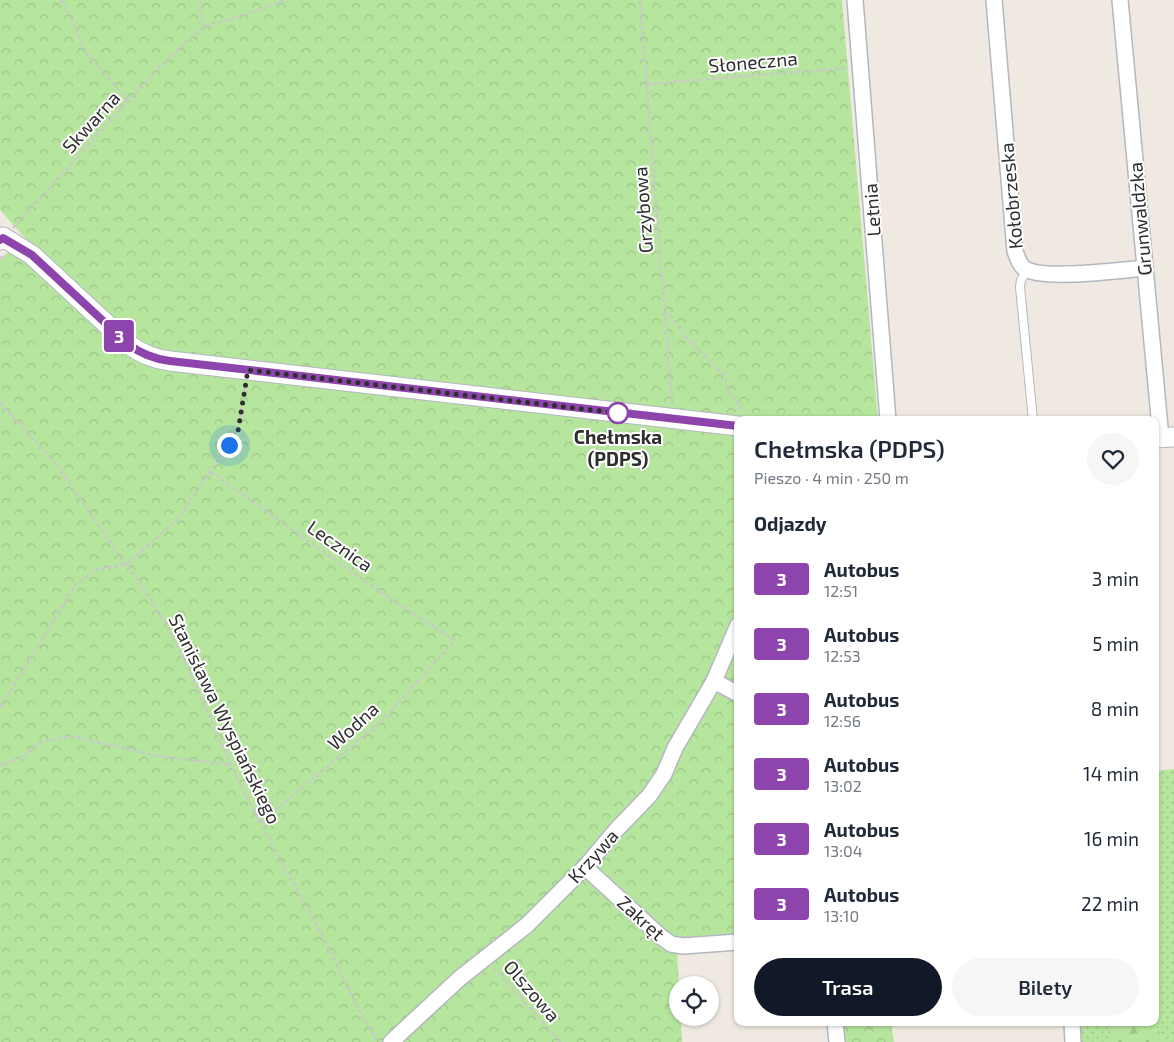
<!DOCTYPE html>
<html lang="pl">
<meta charset="utf-8">
<style>
:root{--surface:#fff;--page:#f6f6f7;--text:#1f2937;--muted:#747a83;--accent:#111827}
body{margin:0;font-family:"Exo 2",sans-serif;background:var(--page);color:var(--text);height:100vh;display:flex;flex-direction:column;font-size:19px;white-space:nowrap}
*{box-sizing:border-box;margin:0}
p{font-size:16px;color:var(--muted)}
.icon{flex:none;width:28px;height:28px;fill:none;stroke:currentColor;stroke-width:2;stroke-linecap:round;stroke-linejoin:round}
.map{position:relative;flex:1;overflow:hidden}
.panel{position:absolute;left:734px;top:416px;width:425px;height:610px;display:flex;flex-direction:column;background:var(--surface);border-radius:10px;box-shadow:0 1px 4px #0004}
.panel>*{flex:none}
.badge{padding:0 10px;border-radius:4px;font-size:18px;line-height:32px}
.fabs{position:absolute;left:669px;top:976px;display:grid;gap:10px}
.fabs a{display:grid;place-items:center;width:50px;height:50px;border-radius:50%;background:var(--surface);box-shadow:0 1px 4px #0004;font-size:25px}
.you{position:absolute;width:25px;height:25px;margin:-12px;border:4px solid #fff;border-radius:50%;background:#1a73e8;box-shadow:0 0 0 8px #1a73e833}
.map>.badge{position:absolute;translate:-50% -50%;box-shadow:0 0 0 2px #fff}
h2{padding:0 20px;font-size:19px;line-height:45px}
.round{display:grid;place-items:center;flex:none;width:52px;height:52px;border-radius:26px;background:var(--page)}
.overview{display:flex;align-items:center;justify-content:space-between;height:85px;padding:0 20px}
h1{font-size:24px;font-weight:600;line-height:38px}
.button{display:flex;gap:10px;margin-top:auto;padding:10px 20px}
.button a{flex:1;height:58px;border-radius:30px;background:var(--accent);color:#fff;font-size:20px;font-weight:600;line-height:58px;text-align:center}
.button a+a{background:var(--page);color:var(--text)}
ul{padding:0;list-style:none}
li{display:flex;align-items:center;gap:15px;height:65px;padding:0 20px}
li div{flex:1}
li b{display:block;font-size:19px}
li em{font-style:normal}
li .badge{min-width:55px;font-weight:700;text-align:center}
.map>svg:first-child{display:block}
.grass{fill:url(#grass-dots)}
.forest{fill:url(#forest-firs)}
.park{fill:url(#park-crowns)}
.lines{fill:none;stroke-linecap:round;stroke-linejoin:round}
.service-casing{stroke:#b4b7c1;stroke-width:10}
.minor-casing{stroke:#b4b7c1;stroke-width:18}
.tertiary-casing{stroke:#b4b7c1;stroke-width:21}
.path{stroke:#c9c9c9;stroke-width:2.5;stroke-dasharray:4 2.5;stroke-linecap:butt}
.service{stroke:#fff;stroke-width:8}
.minor{stroke:#fff;stroke-width:15}
.tertiary{stroke:#fff;stroke-width:19}
.line-casing{stroke:#fff;stroke-width:11}
.line{stroke:#8e44ad;stroke-width:8}
.walk{stroke:#2e2e2e;stroke-width:5;stroke-dasharray:0 9}
.stop-dot{fill:#fff;stroke:#8e44ad;stroke-width:2.5}
.labels{text-anchor:middle;stroke-width:4;stroke-linejoin:round;paint-order:stroke}
.street-label{font-size:19px;fill:#2e2e2e;stroke:#fff}
.stop-label{font-size:19px;font-weight:bold;fill:#2e2e2e;stroke:#fff}
</style>
<div class="map">
<svg width="1174" height="1042" viewBox="0 0 1174 1042">
<defs>
<pattern id="grass-dots" width="8" height="8" patternUnits="userSpaceOnUse" patternTransform="scale(1.25)"><rect width="8" height="8" fill="#b6e59e"/><path d="M2 2h.1M6 6h.1" fill="none" stroke="#9dc588" stroke-width="1.8" stroke-linecap="round"/></pattern>
<pattern id="forest-firs" width="22" height="20" patternUnits="userSpaceOnUse" patternTransform="scale(1.25)"><rect width="22" height="20" fill="#b6e59e"/><path d="M5 1l3.5 6h-7zM16 11l3.5 6h-7z" fill="#9dc588"/></pattern>
<pattern id="park-crowns" width="20" height="18" patternUnits="userSpaceOnUse" patternTransform="scale(1.25)"><rect width="20" height="18" fill="#b6e59e"/><path d="M2 6a3 3 0 1 1 6 0M12 15a3 3 0 1 1 6 0" fill="none" stroke="#9dc588"/></pattern>
</defs>
<rect width="100%" height="100%" fill="#efe9e1"/>
<!-- grass -->
<g class="grass">
<path d="M1174,769V1042H1164L1155,1023V771Z"/>
<path d="M1078,1023H1108L1109,1042H1080Z"/>
</g>
<!-- forest -->
<path class="forest" d="M1108,1023H1155L1164,1042H1109Z"/>
<!-- park -->
<g class="park">
<path d="M0,0H842L878,420H738L737,947L677,951L679,985H678V1018H681L682,1042H0V259L25,238L0,210Z"/>
<path d="M842,1023H891L894,1042H844Z"/>
</g>
<g class="lines">
<!-- service casing -->
<g class="service-casing">
<path id="service" d="M1027,270L1021,280L1020,287L1033,420"/>
</g>
<!-- minor casing -->
<g class="minor-casing">
<g id="minor">
<path d="M855,0L888,420"/>
<path d="M994,0L1015,251C1017,257 1019,264 1024,268C1041,281 1121,270 1145,268"/>
<path d="M1120,0L1161,438"/>
<path d="M714,681L738,694"/>
<path d="M585,867L660,936L671,944L683,946L738,942"/>
<path d="M835,1022L837,1042"/>
<path d="M1072,1022L1073,1042"/>
<path d="M391,1042L460,978L527,925L585,867L617,829L649,796L664,774L675,748L714,681L738,625"/>
</g>
</g>
<!-- tertiary casing -->
<g class="tertiary-casing">
<g id="tertiary">
<path d="M0,240L3,237L32,255L128,344C141,354 154,359 170,361L738,426"/>
<path d="M1155,438L1174,437"/>
</g>
</g>
<!-- path -->
<g class="path">
<path d="M62,0L87,53L128,101"/>
<path d="M200,0L203,27"/>
<path d="M640,0L672,405"/>
<path d="M647,84L847,68"/>
<path d="M13,228L128,101L158,69L203,27L253,12L286,0"/>
<path d="M0,258L6,257"/>
<path d="M665,314L669,313L689,341L724,374L727,388L741,407V412"/>
<path d="M0,403L56,464L126,565C172,621 198,692 228,758C256,819 290,876 322,935C341,971 356,1008 378,1042"/>
<path d="M750,419L758,420"/>
<path d="M211,472L388,597L455,640L381,722L260,823"/>
<path d="M0,708L76,584L97,569L126,565L179,518L238,431L246,384"/>
<path d="M0,765L23,757L41,742L72,736L158,756L231,765"/>
<path d="M494,968L560,1042"/>
</g>
<!-- service -->
<use href="#service" class="service"/>
<!-- minor -->
<use href="#minor" class="minor"/>
<!-- tertiary -->
<use href="#tertiary" class="tertiary"/>
</g>
<g class="lines">
<!-- line casing -->
<g class="line-casing">
<path id="line" d="M0,240L3,238L32,255L128,344C141,354 154,359 170,361L738,426"/>
</g>
<!-- line -->
<use href="#line" class="line"/>
<!-- walk -->
<path class="walk" d="M229,445L238,431L248,370L618,413"/>
</g>
<!-- markers -->
<circle class="stop-dot" cx="618" cy="413" r="10"/>
<g class="labels">
<!-- street labels -->
<g class="street-label">
<text transform="translate(753 62) rotate(-5)" y="7">Słoneczna</text>
<text transform="translate(91 122) rotate(-48)" y="7">Skwarna</text>
<text transform="translate(1011 196) rotate(-95)" y="7">Kołobrzeska</text>
<text transform="translate(643 210) rotate(-94)" y="7">Grzybowa</text>
<text transform="translate(872 210) rotate(-94)" y="7">Letnia</text>
<text transform="translate(1140 219) rotate(-95)" y="7">Grunwaldzka</text>
<text transform="translate(340 546) rotate(35)" y="7">Lecznica</text>
<text transform="translate(225 719) rotate(64)" y="7">Stanisława Wyspiańskiego</text>
<text transform="translate(353 726) rotate(-42)" y="7">Wodna</text>
<text transform="translate(593 856) rotate(-48)" y="7">Krzywa</text>
<text transform="translate(641 918) rotate(42)" y="7">Zakręt</text>
<text transform="translate(532 991) rotate(49)" y="7">Olszowa</text>
</g>
<!-- stop labels -->
<g class="stop-label">
<text x="618" y="444">Chełmska<tspan x="618" dy="22">(PDPS)</tspan></text>
</g>
</g>
</svg>
<div class="fabs">
<a><svg class="icon" aria-label="locate" viewBox="0 0 24 24"><circle cx="12" cy="12" r="6"/><path d="M12 2v4M12 18v4M2 12h4M18 12h4"/></svg></a>
</div>
<div class="you" style="left:229px;top:445px"></div>
<b class="badge" style="left:119px;top:336px;background:#8e44ad;color:#fff">3</b>
<section class="panel">
<div class="overview"><div><h1>Chełmska (PDPS)</h1><p>Pieszo · 4 min · 250 m</p></div><a class="round"><svg class="icon" aria-label="heart" viewBox="0 0 24 24"><path d="M12 20l-8-8c-3-5 5-10 8-4 3-6 11-1 8 4z"/></svg></a></div>
<h2>Odjazdy</h2>
<ul>
<li><span class="badge" style="background:#8e44ad;color:#fff">3</span><div><b>Autobus</b><p>12:51</p></div><em>3 min</em></li>
<li><span class="badge" style="background:#8e44ad;color:#fff">3</span><div><b>Autobus</b><p>12:53</p></div><em>5 min</em></li>
<li><span class="badge" style="background:#8e44ad;color:#fff">3</span><div><b>Autobus</b><p>12:56</p></div><em>8 min</em></li>
<li><span class="badge" style="background:#8e44ad;color:#fff">3</span><div><b>Autobus</b><p>13:02</p></div><em>14 min</em></li>
<li><span class="badge" style="background:#8e44ad;color:#fff">3</span><div><b>Autobus</b><p>13:04</p></div><em>16 min</em></li>
<li><span class="badge" style="background:#8e44ad;color:#fff">3</span><div><b>Autobus</b><p>13:10</p></div><em>22 min</em></li>
</ul>
<div class="button"><a>Trasa</a><a>Bilety</a></div>
</section>
</div>
